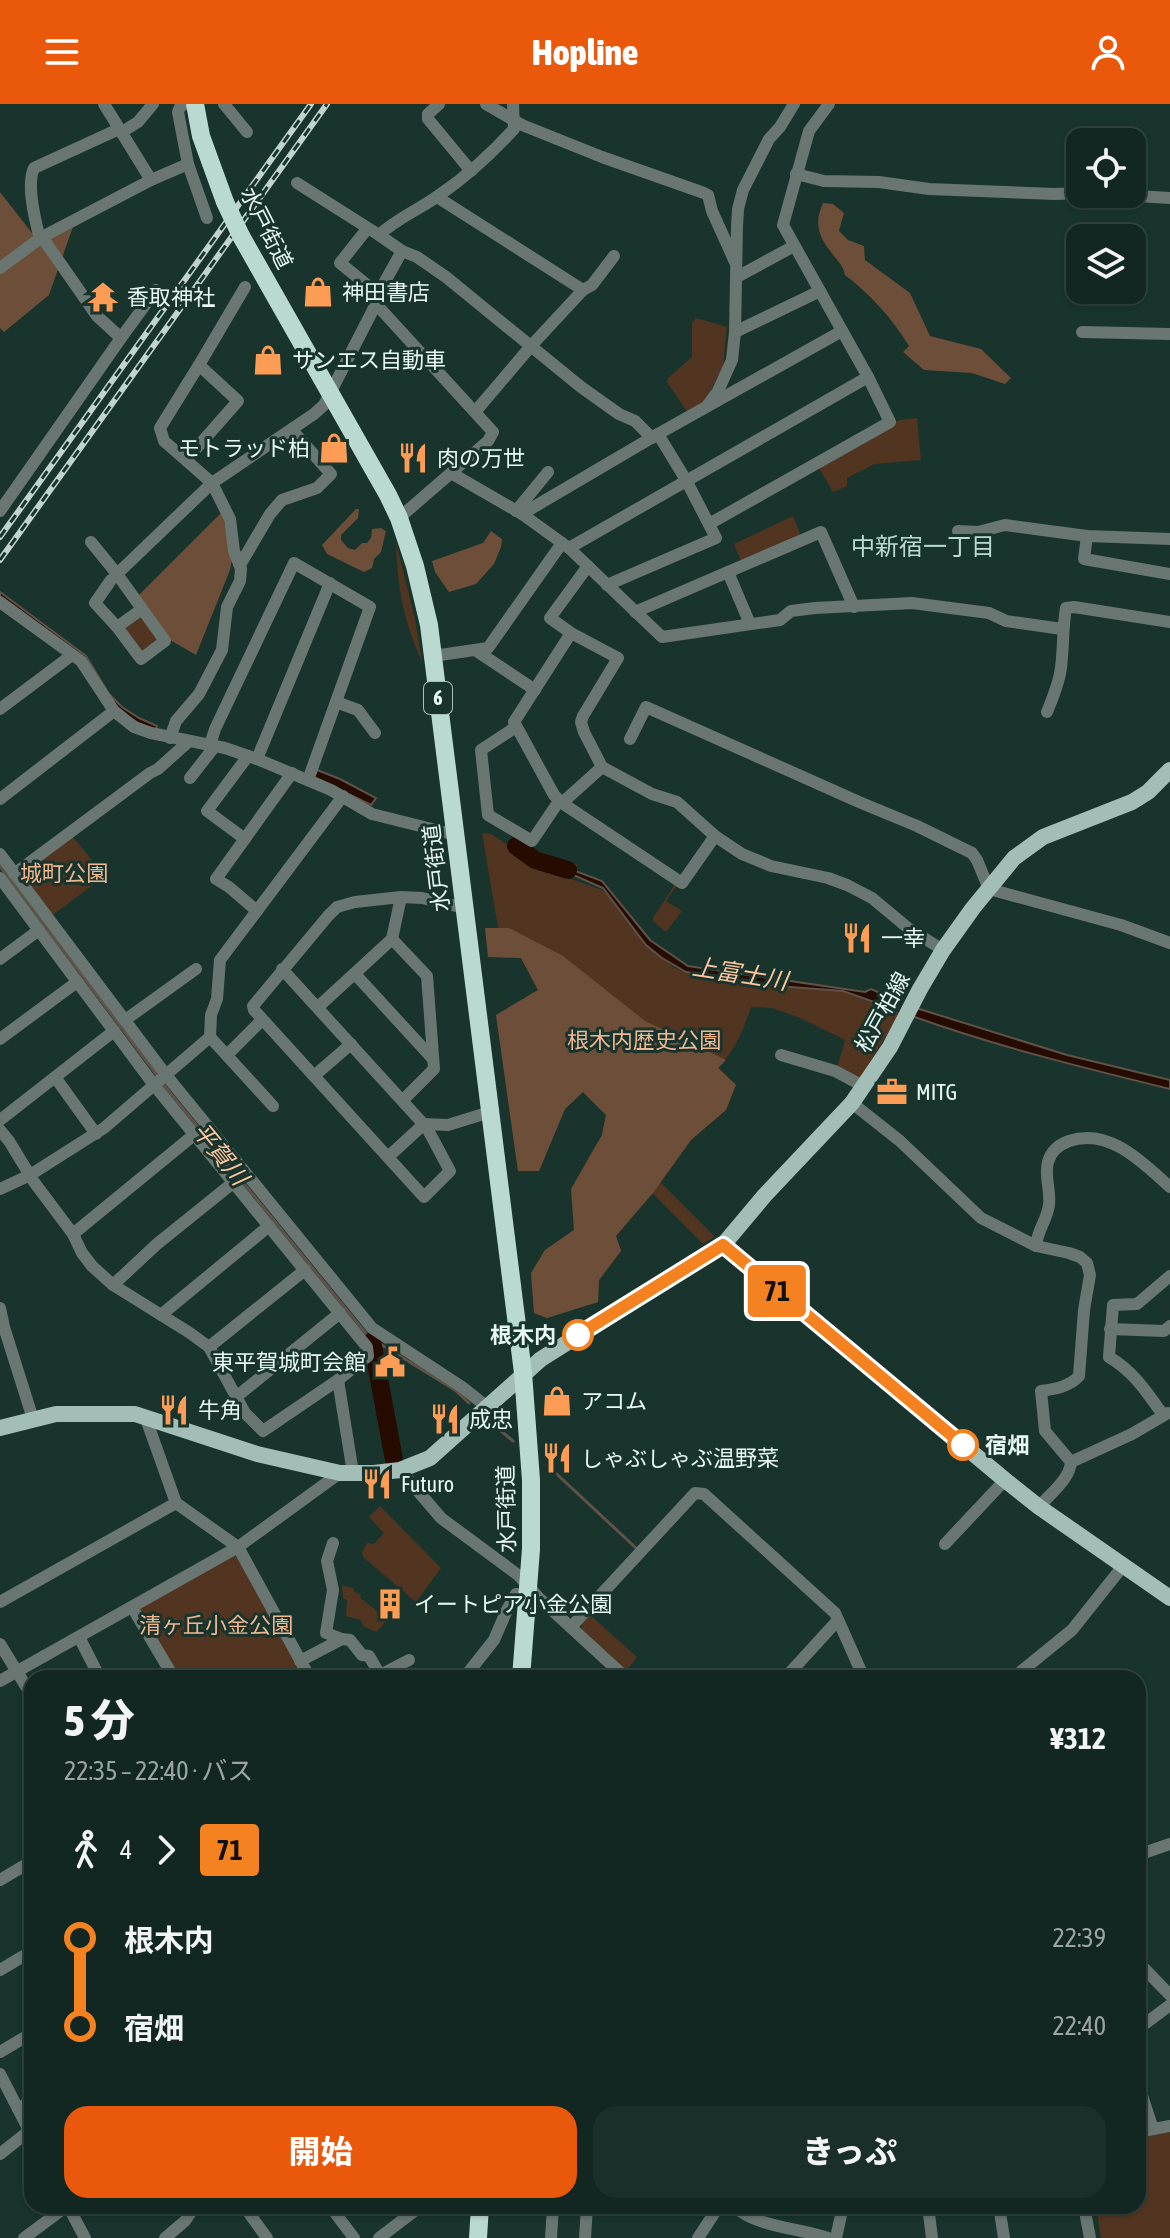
<!DOCTYPE html>
<html lang="ja">
<meta charset="utf-8">
<style>
:root{--surface:#122722;--page:#1b2f2a;--text:#f1f3f6;--muted:#9ca5a5;--line:#314440;--accent:#ea580c}
body{margin:0;font-family:"Asap Condensed","Noto Sans JP",sans-serif;background:var(--page);color:var(--text);height:100vh;display:flex;flex-direction:column;font-size:30px;white-space:nowrap}
*{box-sizing:border-box;margin:0}
p{font-size:26px;color:var(--muted)}
.icon{flex:none;width:44px;height:44px;fill:none;stroke:currentColor;stroke-width:2;stroke-linecap:round;stroke-linejoin:round}
.map{position:relative;flex:1;overflow:hidden}
.details{position:absolute;left:24px;top:1566px;width:1122px;height:544px;display:flex;flex-direction:column;background:var(--surface);border-radius:24px;box-shadow:0 2px 6px #0004,0 0 0 2px var(--line)}
.details>*{flex:none}
.badge{padding:0 16px;border-radius:6px;font-size:28px;line-height:52px}
.controls{position:absolute;left:1066px;top:24px;display:grid;gap:16px}
.controls a{display:grid;place-items:center;width:80px;height:80px;border-radius:16px;background:var(--surface);box-shadow:0 2px 6px #0004,0 0 0 2px var(--line);font-size:40px}
.map>.badge{position:absolute;translate:-50% -50%;box-shadow:0 0 0 4px #fff}
.legs{display:flex;align-items:center;gap:12px;height:88px;padding:0 40px;font-size:26px}
.legs p{margin-inline-start:auto}
.summary{display:flex;align-items:center;justify-content:space-between;height:136px;padding:0 40px}
h1{font-size:44px;font-weight:800;line-height:60px}
.button{display:flex;gap:16px;margin-top:auto;padding:16px 40px}
.button a{flex:1;height:92px;border-radius:24px;background:var(--accent);color:#fff;font-size:32px;font-weight:800;line-height:92px;text-align:center}
.button a+a{background:var(--page);color:var(--text)}
ul{padding:0 40px;list-style:none}
li{display:flex;align-items:center;gap:28px;height:88px;font-size:30px}
li i{display:grid;place-items:center;width:12px;height:100%;margin:0 10px;background:currentColor}
li i::after{content:'';width:20px;height:20px;margin:-10px;border:6px solid;border-radius:50%;background:var(--surface)}
li p{margin-inline-start:auto}
li:first-child i{background:linear-gradient(#0000 50%,currentColor 0)}
li:last-child i{background:linear-gradient(currentColor 50%,#0000 0)}
header{display:flex;justify-content:space-between;align-items:center;height:104px;padding:0 40px;background:var(--accent);color:#fff;font-size:36px;font-weight:800}
.map>svg:first-child{display:block}
.green{fill:#523521}
.forest{fill:#6d4e39}
.water{fill:#250b00;stroke:#605249;stroke-width:2}
.lines{fill:none;stroke-linecap:round;stroke-linejoin:round}
.stream{stroke:#605249;stroke-width:3}
.river{stroke:#250b00;stroke-width:18}
.minor{stroke:#697672;stroke-width:12}
.major{stroke:#a3beb6;stroke-width:16}
.highway{stroke:#badad1;stroke-width:18}
.rail-casing{stroke:#c1d3cd;stroke-width:6}
.rail{stroke:#18342d;stroke-width:3;stroke-dasharray:9;stroke-linecap:butt}
.highway-bridge{stroke:#badad1;stroke-width:18}
.line-1-casing{stroke:#fff;stroke-width:18}
.line-1{stroke:#f58220;stroke-width:12}
.stop-1-dot{fill:#fff;stroke:#f58220;stroke-width:4}
.labels{text-anchor:middle;stroke-width:6;stroke-linejoin:round;paint-order:stroke}
.shield{fill:#18342d;stroke:#aabdb8;stroke-width:2}
.shield-label{font-size:20px;font-weight:bold;fill:#e8f8f3}
.street-label{font-size:22px;fill:#e8f8f3;stroke:#18342d}
.poi-label{font-size:22px;fill:#e8f8f3;stroke:#18342d;text-anchor:start}
.park-label{font-size:22px;fill:#f0b791;stroke:#18342d}
.stop-label{font-size:22px;font-weight:bold;fill:#e8f8f3;stroke:#18342d;text-anchor:end}
.neighbourhood-label{font-size:24px;fill:#bbdcd3;stroke:#18342d}
.water-label{font-size:24px;font-style:italic;fill:#ffc59f;stroke:#18342d}
</style>
<header><svg class="icon" aria-label="menu" viewBox="0 0 24 24"><path d="M4 6h16M4 12h16M4 18h16"/></svg>Hopline<svg class="icon" aria-label="person" viewBox="0 0 24 24"><circle cx="12" cy="8" r="4"/><path d="M4 21q1-7 8-7t8 7"/></svg></header>
<div class="map">
<svg width="1170" height="2134" viewBox="0 0 1170 2134">
<rect width="100%" height="100%" fill="#18342d"/>
<!-- green -->
<g class="green">
<path d="M696,214L727,223L723,262L708,292L699,304L688,309L667,278L668,274L692,253V219Z"/>
<path d="M917,314L921,356L875,360L847,374V382L833,388L818,362L891,320L900,316Z"/>
<path d="M793,412L801,432L742,459L734,440Z"/>
<path d="M396,439L415,515L422,557C404,520 397,481 396,439Z"/>
<path d="M139,511L159,535L142,550L124,523Z"/>
<path d="M482,729L491,730L526,753L527,761L539,748L578,761L568,774L602,786L613,794L652,846L673,863L686,869L777,883L842,887L900,909L859,976L837,964L845,936L798,913L772,904L751,903C744,925 735,947 718,963L736,981L726,1006L691,1036L660,1078L714,1132L713,1134L703,1140L652,1089L616,1132L621,1147L599,1176L598,1198L547,1214L534,1209L531,1169L545,1146L574,1126L571,1085L602,1031L606,1011L583,988L565,1005L539,1067H518L496,911L538,886L521,854L503,853Z"/>
<path d="M72,732L105,772L54,810L48,809L21,773V768Z"/>
<path d="M675,780L677,781L666,797L682,807L666,828L653,817V814Z"/>
<path d="M380,1402L441,1464L416,1498L363,1453L362,1448L367,1439L374,1440L384,1429L369,1413Z"/>
<path d="M233,1451L239,1453L307,1574H177L139,1509L140,1503Z"/>
<path d="M342,1481L353,1484L355,1488L361,1491L360,1494C370,1501 378,1509 389,1514L376,1528L363,1522L361,1516L346,1512L347,1496L343,1494Z"/>
<path d="M589,1510L637,1553L626,1567L581,1526L582,1517Z"/>
<path d="M1170,2028V2134H1101L1096,2102H1138V2034Z"/>
</g>
<!-- forest -->
<g class="forest">
<path d="M0,88L32,129L75,117L49,191L4,228L0,224Z"/>
<path d="M823,99L833,100L844,109L839,127L848,136L864,142L865,156L910,189L930,232L981,245L1011,274L1005,280L972,269L924,266L903,248L909,242C892,214 870,190 845,171C843,160 837,157 831,148C818,131 814,119 823,99Z"/>
<path d="M356,405H359L358,414L341,431V436L348,444L355,446L362,439H367L371,434L372,425L381,424L386,427L381,448L374,455L372,464L364,468L327,450L322,441Z"/>
<path d="M222,408L232,455L230,466L196,551L170,536L138,492Z"/>
<path d="M491,427L502,435L501,443L494,460L476,480L449,488L435,468L432,457L483,439Z"/>
<path d="M485,824H509L563,852L645,917L726,956L718,964L736,981L726,1006L691,1036L653,1089L616,1132L621,1147L599,1176L598,1198L547,1214L534,1209L531,1169L545,1146L574,1126L571,1085L602,1031L606,1011L583,988L565,1005L539,1067H518L496,911L538,886L521,854L488,853Z"/>
</g>
<!-- water -->
<g class="water">
<path d="M0,488L86,552L109,590L122,603L139,614L157,622L155,627L140,620L119,607L93,569L0,493Z"/>
<path d="M317,666L340,675L376,694L371,701L314,673Z"/>
<path d="M546,756L602,777L650,836L688,862L865,888L871,885L899,897L894,905L843,887L777,882L686,868L662,854L646,841L603,784L560,765L544,761Z"/>
<path d="M916,904L1067,951L1170,976V985C1084,964 995,942 912,912Z"/>
</g>
<g class="lines">
<!-- stream -->
<g class="stream">
<path d="M0,762L159,974"/>
<path d="M163,980L372,1237L377,1238L455,1286L469,1299"/>
<path d="M487,1315L513,1337"/>
<path d="M547,1361L636,1444"/>
</g>
<!-- river -->
<g class="river">
<path d="M516,742L535,756L568,766"/>
<path d="M372,1237L394,1356"/>
</g>
<!-- minor -->
<g class="minor">
<path d="M104,0L151,76"/>
<path d="M224,0L247,28"/>
<path d="M439,0L428,10V15L471,67"/>
<path d="M486,0L522,21L602,53L704,89L708,91L712,107L735,158"/>
<path d="M122,28L138,18L153,0"/>
<path d="M188,60L207,114"/>
<path d="M796,70L824,77L879,78L929,85L1055,90L1080,89"/>
<path d="M297,79L379,131"/>
<path d="M1104,90L1170,94"/>
<path d="M437,93L583,186"/>
<path d="M367,125L340,159L378,190"/>
<path d="M42,133L97,212L121,234L156,186"/>
<path d="M40,135C35,116 26,81 34,64L119,25"/>
<path d="M402,147L417,153L446,173L581,283L619,310L635,317L652,334"/>
<path d="M0,164L42,133L151,76L188,60L178,8L180,3L184,0"/>
<path d="M737,173L794,142"/>
<path d="M376,200L493,328L488,337L399,414"/>
<path d="M842,227L658,330L522,410L569,444L662,533L780,516L791,507L815,504L912,499L989,509L1006,517L1062,525"/>
<path d="M735,228L820,187"/>
<path d="M1082,228L1170,230"/>
<path d="M199,261L245,183"/>
<path d="M707,302L718,287L732,256L735,228L737,123L738,105L743,86L769,35L780,23L794,0"/>
<path d="M475,308L531,242L583,186L592,181L614,152"/>
<path d="M451,369L522,410"/>
<path d="M0,407L121,234"/>
<path d="M516,407L548,368"/>
<path d="M709,420L890,318L868,273L783,121L809,27L829,0"/>
<path d="M958,427L978,428L1005,421L1087,432L1170,435"/>
<path d="M1087,432L1084,455L1170,470"/>
<path d="M91,438L117,470L165,537L141,555L117,523L142,505"/>
<path d="M569,444L868,273"/>
<path d="M240,461L270,410L282,396L317,384L331,370L292,326"/>
<path d="M588,462L550,514L571,529L618,554L583,612L581,618L584,628L602,663L652,690L677,698L715,732L742,750L771,762L828,774L847,781L872,794L908,824L943,846"/>
<path d="M728,468L750,520"/>
<path d="M117,470L212,379L314,310L324,301L376,200L378,190L402,147L379,131C396,115 418,106 438,92C466,73 491,50 514,25L513,0"/>
<path d="M111,476L95,499L117,523"/>
<path d="M607,481L716,434L686,376L658,330"/>
<path d="M0,498L81,557L114,607L134,623L151,629L225,644L257,655L331,686L372,710L456,731"/>
<path d="M635,508L821,428L854,503"/>
<path d="M571,529L514,618L554,691L562,699L682,779L715,732"/>
<path d="M475,546L535,586"/>
<path d="M433,552L488,544L562,439"/>
<path d="M336,598L358,606L375,629"/>
<path d="M0,605L72,551"/>
<path d="M1047,608C1052,596 1057,584 1060,570C1064,549 1062,526 1066,504L1074,503L1170,518"/>
<path d="M516,623L481,646L488,711L532,737L559,697"/>
<path d="M170,634L176,617L199,590L222,546L227,503L240,477L241,465L234,447L230,415L212,379L164,337L160,324L199,261L238,297L186,356"/>
<path d="M630,635L646,603L859,698L917,722L972,749L977,756L989,785L1121,821L1170,839"/>
<path d="M210,641L215,625L294,459L370,503L308,676"/>
<path d="M257,655L330,479"/>
<path d="M190,674L215,642"/>
<path d="M0,695L114,607"/>
<path d="M562,699L602,663"/>
<path d="M245,735L207,707L248,652"/>
<path d="M0,750L166,971L372,1224L462,1283L486,1302"/>
<path d="M14,770L150,669L158,665L188,638"/>
<path d="M0,774L154,981L367,1243L368,1252L338,1276L263,1327L245,1309L209,1243L190,1229L113,1181L92,1162L82,1149L73,1130L34,1078L9,1037L0,1026"/>
<path d="M257,807L229,783L216,775L292,669"/>
<path d="M392,835L401,793"/>
<path d="M0,855L39,826"/>
<path d="M282,865L427,1024L450,1067L424,1093L254,906L253,902L328,812L337,803L355,798L401,793L422,794L465,804"/>
<path d="M355,870L433,955"/>
<path d="M318,903L392,835L427,872L434,965L403,996"/>
<path d="M125,916L196,865"/>
<path d="M210,933L273,1002"/>
<path d="M0,935L77,878"/>
<path d="M227,951L262,916"/>
<path d="M781,951L835,967L863,982"/>
<path d="M314,972L351,940"/>
<path d="M55,973L96,1030"/>
<path d="M852,999L900,1037L981,1114L1036,1142L1069,1149L1080,1153L1087,1159L1090,1171L1084,1206L1079,1272C1069,1283 1055,1285 1041,1287L1045,1327L1071,1358C1070,1375 1050,1390 1039,1403"/>
<path d="M0,1016L114,927"/>
<path d="M388,1053L424,1020L448,1021L490,1008"/>
<path d="M0,1085L30,1071L104,1024L210,933L211,911L217,895L220,856L343,692"/>
<path d="M73,1130L195,1030"/>
<path d="M1036,1142C1037,1127 1047,1116 1049,1101C1051,1087 1044,1072 1048,1058C1051,1047 1058,1041 1069,1037C1109,1023 1143,1059 1170,1083"/>
<path d="M113,1181L157,1140L234,1078"/>
<path d="M0,1204L4,1223L33,1315"/>
<path d="M161,1211L269,1122"/>
<path d="M1110,1225L1164,1227L1170,1222"/>
<path d="M209,1243L305,1166"/>
<path d="M338,1276L353,1369"/>
<path d="M236,1293L340,1209"/>
<path d="M1163,1311C1147,1288 1133,1267 1109,1253L1113,1201L1137,1200L1170,1172"/>
<path d="M145,1312L176,1399L238,1443L310,1574"/>
<path d="M1071,1358L1132,1330L1168,1309"/>
<path d="M400,1366L441,1414L518,1471L540,1495L626,1574"/>
<path d="M333,1439L327,1457L333,1486L326,1529L342,1535"/>
<path d="M945,1440L1005,1376"/>
<path d="M0,1498L176,1399"/>
<path d="M132,1503L174,1574"/>
<path d="M571,1523L695,1389L704,1390L835,1509L864,1574"/>
<path d="M79,1533L100,1574"/>
<path d="M0,1540L32,1592"/>
<path d="M300,1557L342,1535L350,1536L362,1551L369,1552L380,1571L409,1556"/>
<path d="M464,1574L494,1536L507,1506L516,1490L528,1492"/>
<path d="M785,1574L838,1516"/>
<path d="M946,1574L951,1572L958,1574"/>
<path d="M1013,1574L1072,1526L1123,1462"/>
<path d="M0,1577L238,1443L340,1369"/>
<path d="M1138,1751L1170,1740"/>
<path d="M0,1776L32,1757"/>
<path d="M1138,1858L1170,1891"/>
<path d="M0,1866L32,1847"/>
<path d="M1138,1925L1170,1901"/>
<path d="M0,1948L32,1929"/>
<path d="M0,1970L32,2032"/>
<path d="M1138,1979L1153,2025"/>
<path d="M18,2005L32,1996"/>
<path d="M1138,2028L1170,2022"/>
<path d="M0,2050L29,2027"/>
<path d="M68,2102L85,2134"/>
<path d="M244,2102L267,2134"/>
<path d="M330,2102L354,2134"/>
<path d="M734,2102C755,2123 800,2124 828,2134"/>
<path d="M928,2102L932,2134"/>
<path d="M999,2102L1004,2134"/>
<path d="M1084,2102L1090,2134"/>
<path d="M24,2134L67,2102"/>
<path d="M165,2134L185,2117L195,2102"/>
<path d="M379,2134L421,2102"/>
<path d="M551,2134L553,2102"/>
<path d="M585,2134L587,2102"/>
<path d="M698,2134L719,2102"/>
<path d="M836,2134L843,2102"/>
</g>
<!-- major -->
<g class="major">
<path d="M723,1141L1005,1376L1039,1403L1170,1494"/>
<path d="M0,1324L56,1310H135L257,1350L340,1369H374L400,1366L430,1354L541,1255L723,1141L765,1091L852,999L890,943L920,885L943,846L973,804L1014,754L1043,733L1132,698L1148,688L1170,666"/>
</g>
<!-- highway -->
<g class="highway">
<path d="M195,0L201,32L225,98"/>
<path d="M241,132L388,391L399,414L415,462L429,521L523,1269L531,1376V1445L521,1574"/>
<path d="M478,2134L480,2102"/>
</g>
<!-- rail casing -->
<g class="rail-casing">
<g id="rail">
<path d="M0,433L311,0"/>
<path d="M0,456L327,0"/>
</g>
</g>
<!-- rail -->
<use href="#rail" class="rail"/>
<!-- highway-bridge -->
<path class="highway-bridge" d="M225,98L241,132"/>
</g>
<g class="lines">
<!-- line-1 casing -->
<g class="line-1-casing">
<path id="line-1" d="M578,1231L723,1141L963,1341"/>
</g>
<!-- line-1 -->
<use href="#line-1" class="line-1"/>
</g>
<!-- icons -->
<defs>
<g id="shop-bare" transform="scale(2.4)"><path d="M-5-2.5h2.3a2.7 3.5 0 0 1 5.4 0H5L5.5 6h-11ZM-1.5-2.5h3a1.5 2.3 0 0 0-3 0Z" fill="#fd9c55" stroke="#18342d" stroke-width="2.5" paint-order="stroke"/></g>
<g id="temple-bare" transform="scale(2.4)"><path d="M0-6L5-2H3V0L6.5 2.5H4V6H1.5V3h-3V6H-4V2.5H-6.5L-3 0V-2H-5Z" fill="#fd9c55" stroke="#18342d" stroke-width="2.5" paint-order="stroke"/></g>
<g id="restaurant-bare" transform="scale(2.4)"><path d="M-5-6h1v4h1v-4h1v4h1v-4h1v5L-1.5 .5V6h-2V.5L-5-1ZM5-6V6H3V1.5H1.5Q1.5-4 5-6Z" fill="#fd9c55" stroke="#18342d" stroke-width="2.5" paint-order="stroke"/></g>
<g id="office-bare" transform="scale(2.4)"><path d="M-6-3h4V-5.5h4V-3h4V5H-6ZM-1-4.5V-3h2v-1.5ZM-6 0V1H6V0Z" fill="#fd9c55" stroke="#18342d" stroke-width="2.5" paint-order="stroke"/></g>
<g id="civic-bare" transform="scale(2.4)"><path d="M-.6-6.5H3V-4.5H.6V-3L4-1V1h2V6H-6V1h2V-1L-.6-3ZM-1.2 2.5V6h2.4V2.5Z" fill="#fd9c55" stroke="#18342d" stroke-width="2.5" paint-order="stroke"/></g>
<g id="building-bare" transform="scale(2.4)"><path d="M-4-6H4V6H1V3H-1V6H-4ZM-2.5-4.3h1.7v1.8h-1.7ZM.8-4.3h1.7v1.8H.8ZM-2.5-1h1.7V.8h-1.7ZM.8-1h1.7V.8H.8Z" fill="#fd9c55" stroke="#18342d" stroke-width="2.5" paint-order="stroke"/></g>
</defs>
<g fill-rule="evenodd">
<use href="#shop-bare" x="318" y="188"/>
<use href="#temple-bare" x="103" y="193"/>
<use href="#shop-bare" x="268" y="256"/>
<use href="#shop-bare" x="334" y="344"/>
<use href="#restaurant-bare" x="413" y="354"/>
<use href="#restaurant-bare" x="857" y="834"/>
<use href="#office-bare" x="892" y="988"/>
<use href="#civic-bare" x="390" y="1258"/>
<use href="#shop-bare" x="557" y="1297"/>
<use href="#restaurant-bare" x="174" y="1306"/>
<use href="#restaurant-bare" x="445" y="1315"/>
<use href="#restaurant-bare" x="557" y="1354"/>
<use href="#restaurant-bare" x="377" y="1380"/>
<use href="#building-bare" x="390" y="1500"/>
</g>
<!-- markers -->
<g class="stop-1-dot">
<circle cx="578" cy="1231" r="14"/>
<circle cx="963" cy="1341" r="14"/>
</g>
<g class="labels">
<!-- shield labels -->
<rect class="shield" x="424" y="578" width="28" height="32" rx="6"/>
<g class="shield-label">
<text x="438" y="601">6</text>
</g>
<!-- street labels -->
<g class="street-label">
<text transform="translate(267 124) rotate(63)" y="8">水戸街道</text>
<text transform="translate(436 764) rotate(-97)" y="8">水戸街道</text>
<text transform="translate(882 908) rotate(-61)" y="8">松戸柏線</text>
<text transform="translate(506 1405) rotate(-91)" y="8">水戸街道</text>
</g>
<!-- poi labels -->
<g class="poi-label">
<text x="342" y="196">神田書店</text>
<text x="127" y="201">香取神社</text>
<text x="292" y="264">サンエス自動車</text>
<text x="310" y="352" text-anchor="end">モトラッド柏</text>
<text x="437" y="362">肉の万世</text>
<text x="881" y="842">一幸</text>
<text x="916" y="996">MITG</text>
<text x="366" y="1266" text-anchor="end">東平賀城町会館</text>
<text x="581" y="1305">アコム</text>
<text x="198" y="1314">牛角</text>
<text x="469" y="1323">成忠</text>
<text x="581" y="1362">しゃぶしゃぶ温野菜</text>
<text x="401" y="1388">Futuro</text>
<text x="414" y="1508">イートピア小金公園</text>
</g>
<!-- park labels -->
<g class="park-label">
<text x="64" y="777">城町公園</text>
<text x="644" y="944">根木内歴史公園</text>
<text x="216" y="1529">清ヶ丘小金公園</text>
</g>
<!-- stop labels -->
<g class="stop-label">
<text x="556" y="1239">根木内</text>
<text x="985" y="1349" text-anchor="start">宿畑</text>
</g>
<!-- neighbourhood labels -->
<g class="neighbourhood-label">
<text x="923" y="451">中新宿一丁目</text>
</g>
<!-- water labels -->
<g class="water-label">
<text transform="translate(740 870) rotate(9)" y="8">上富士川</text>
<text transform="translate(220 1050) rotate(51)" y="8">平賀川</text>
</g>
</g>
</svg>
<div class="controls">
<a><svg class="icon" aria-label="locate" viewBox="0 0 24 24"><circle cx="12" cy="12" r="6"/><path d="M12 2v4M12 18v4M2 12h4M18 12h4"/></svg></a>
<a><svg class="icon" aria-label="layers" viewBox="0 0 24 24"><path d="M12 4l9 5-9 5-9-5zM3 14l9 5 9-5"/></svg></a>
</div>
<b class="badge" style="left:777px;top:1187px;background:#f58220;color:#111">71</b>
<section class="details">
<div class="summary"><div><h1>5 分</h1><p>22:35 – 22:40 · バス</p></div><b>¥312</b></div>
<div class="legs"><svg class="icon" aria-label="walk" viewBox="0 0 24 24"><circle cx="13" cy="4" r="2"/><path d="M13 8l-2 6 4 7M11 14l-3 7M7 12l3-4h3l4 4"/></svg>4<svg class="icon" aria-label="forward" viewBox="0 0 24 24"><path d="M9 5l7 7-7 7"/></svg><b class="badge" style="background:#f58220;color:#111">71</b></div>
<ul>
<li><i style="color:#f58220"></i><b>根木内</b><p>22:39</p></li>
<li><i style="color:#f58220"></i><b>宿畑</b><p>22:40</p></li>
</ul>
<div class="button"><a>開始</a><a>きっぷ</a></div>
</section>
</div>
